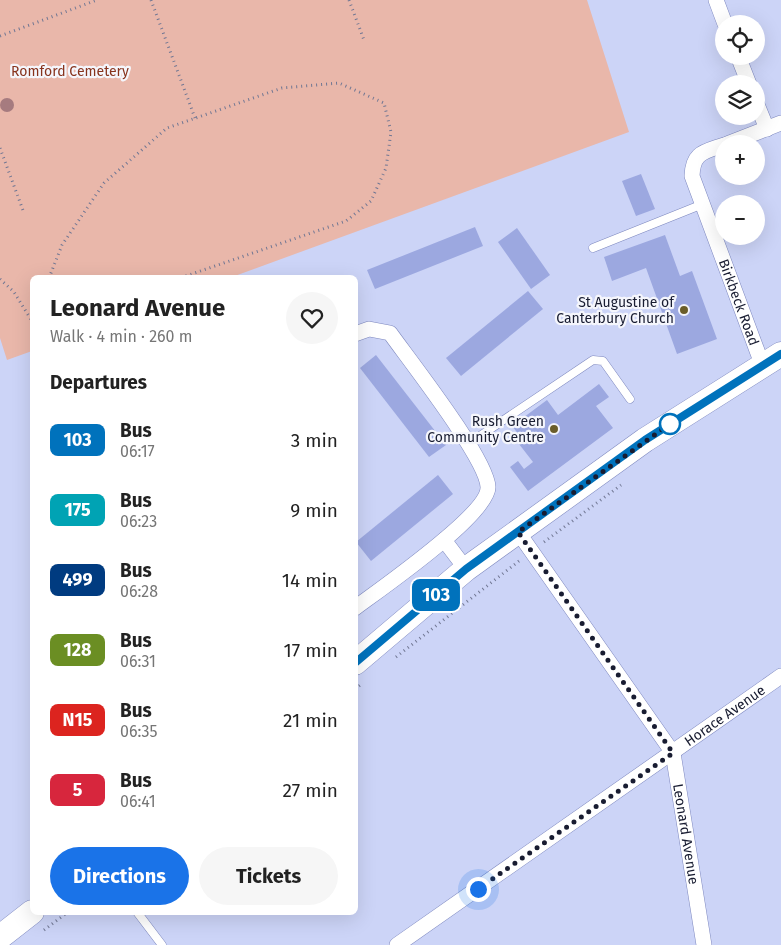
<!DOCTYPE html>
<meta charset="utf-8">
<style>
:root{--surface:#fff;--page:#f6f6f6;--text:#222;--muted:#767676;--accent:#1a73e8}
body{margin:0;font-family:"Fira Sans",sans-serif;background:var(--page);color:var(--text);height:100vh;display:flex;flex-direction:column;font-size:19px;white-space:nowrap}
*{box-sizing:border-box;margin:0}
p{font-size:16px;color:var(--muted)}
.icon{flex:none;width:28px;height:28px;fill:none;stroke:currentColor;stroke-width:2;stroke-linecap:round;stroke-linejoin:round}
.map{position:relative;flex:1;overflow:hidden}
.drawer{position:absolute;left:30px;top:275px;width:328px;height:640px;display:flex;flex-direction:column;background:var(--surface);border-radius:8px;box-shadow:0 5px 20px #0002}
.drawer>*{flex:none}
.badge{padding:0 10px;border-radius:8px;font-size:18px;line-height:32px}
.buttons{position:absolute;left:715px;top:15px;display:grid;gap:10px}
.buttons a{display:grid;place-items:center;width:50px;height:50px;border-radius:50%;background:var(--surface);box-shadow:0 5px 20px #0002;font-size:25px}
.you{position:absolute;width:25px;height:25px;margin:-12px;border:4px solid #fff;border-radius:50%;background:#1a73e8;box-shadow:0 0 0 8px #1a73e833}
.map>.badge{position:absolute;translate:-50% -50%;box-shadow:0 0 0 2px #fff}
h2{padding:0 20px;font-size:19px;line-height:45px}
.round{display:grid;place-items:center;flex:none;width:52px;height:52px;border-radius:26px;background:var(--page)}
.overview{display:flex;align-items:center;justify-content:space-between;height:85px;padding:0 20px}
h1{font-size:24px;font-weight:700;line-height:38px}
.button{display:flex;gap:10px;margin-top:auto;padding:10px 20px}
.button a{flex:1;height:58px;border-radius:30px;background:var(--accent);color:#fff;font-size:20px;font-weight:700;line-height:58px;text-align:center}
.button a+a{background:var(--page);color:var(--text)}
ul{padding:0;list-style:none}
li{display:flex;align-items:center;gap:15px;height:70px;padding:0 20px}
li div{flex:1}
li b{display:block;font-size:19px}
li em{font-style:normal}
li .badge{min-width:55px;font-weight:700;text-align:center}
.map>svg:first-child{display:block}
.green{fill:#e9b7aa}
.building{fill:#9ca8e0}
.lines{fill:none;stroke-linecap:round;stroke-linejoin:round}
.lane-casing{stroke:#7e88bf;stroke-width:9}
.street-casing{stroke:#7e88bf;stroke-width:16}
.primary-casing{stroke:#7e88bf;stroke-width:25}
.path{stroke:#717793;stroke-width:3;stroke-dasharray:1 4;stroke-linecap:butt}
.lane{stroke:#fff;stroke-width:8}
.street{stroke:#fff;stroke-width:15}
.primary{stroke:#fff;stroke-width:24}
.tree{fill:#a67b7f}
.line-casing{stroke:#fff;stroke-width:11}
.line{stroke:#0072bc;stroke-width:8}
.walk{stroke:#181c31;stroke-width:5;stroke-dasharray:0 9}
.poi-dot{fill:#6a5d2a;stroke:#f5f6fc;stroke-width:2}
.stop-dot{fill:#fff;stroke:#0072bc;stroke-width:2.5}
.labels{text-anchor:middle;stroke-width:4.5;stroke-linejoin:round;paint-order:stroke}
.park-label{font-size:14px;fill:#87331d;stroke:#f5f6fc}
.poi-label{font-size:14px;fill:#181c31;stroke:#f5f6fc;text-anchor:end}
.street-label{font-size:14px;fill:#181c31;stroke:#f5f6fc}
</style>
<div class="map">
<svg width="781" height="945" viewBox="0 0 781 945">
<rect width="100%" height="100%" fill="#ccd4f7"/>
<!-- green -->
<path class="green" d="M0,0H587L629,132L232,277L32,278V351L7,360L0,338Z"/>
<!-- building -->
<g class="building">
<path d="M641,174L655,209L636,216L622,181Z"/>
<path d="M475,227L483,246L375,289L367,270Z"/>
<path d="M517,228L550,275L531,289L498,242Z"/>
<path d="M665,235L680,276L692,271L717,339L677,354L646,268L612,281L604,257Z"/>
<path d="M528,291L543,309L461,376L446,358Z"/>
<path d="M376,355L446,445L429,457L360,368Z"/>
<path d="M599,384L609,397L596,406L613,428L528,491L510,467L518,461L524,469L533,462L519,444L524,441L512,426L547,400L558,415Z"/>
<path d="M438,475L453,494L371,561L356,542Z"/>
</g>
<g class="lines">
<!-- lane casing -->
<g class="lane-casing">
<g id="lane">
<path d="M593,248L703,204"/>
<path d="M468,444L593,360L603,361L630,399"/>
<path d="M137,912L162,945"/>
</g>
</g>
<!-- street casing -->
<g class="street-casing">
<g id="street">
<path d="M716,0L725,24"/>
<path d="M738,56L749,84"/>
<path d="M756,102L767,129"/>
<path d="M727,144L781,123"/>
<path id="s1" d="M724,145C704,152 693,152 692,176L762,364"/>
<path d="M355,334L369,329L390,333C410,361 487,459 488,487C489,514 379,590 355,608"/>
<path id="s2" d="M518,532L673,753L704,945"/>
<path d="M444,540L466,569"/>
<path id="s3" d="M397,945L781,676"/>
</g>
</g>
<!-- primary casing -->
<g class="primary-casing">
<g id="primary">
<path d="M355,663L466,569L645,440L781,354"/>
<path d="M0,937L32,912"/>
</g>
</g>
<!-- path -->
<g class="path">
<path d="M151,0L195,118"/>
<path d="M349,0L364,40"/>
<path d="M0,36L97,0"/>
<path d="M0,148L24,213"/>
<path d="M49,278L62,245L104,183L167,128L282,88L339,83L384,103L391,132L386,168L371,201L346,221L180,278"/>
<path d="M0,279L14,292L32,321"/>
<path d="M544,542L621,485"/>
<path d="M396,657L519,561"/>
<path d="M355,689L363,683"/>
<path d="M44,930L68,912"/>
</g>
<!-- lane -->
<use href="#lane" class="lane"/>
<!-- street -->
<use href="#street" class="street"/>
<!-- primary -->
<use href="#primary" class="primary"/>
</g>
<!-- trees -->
<circle class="tree" cx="7" cy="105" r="7"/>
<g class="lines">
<!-- line casing -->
<g class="line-casing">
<path id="line" d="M355,663L466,569L645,440L781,354"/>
</g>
<!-- line -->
<use href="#line" class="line"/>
<!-- walk -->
<path class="walk" d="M478,889L673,753L518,532L670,424"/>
</g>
<!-- markers -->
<g class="poi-dot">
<circle cx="684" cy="310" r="5"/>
<circle cx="554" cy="429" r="5"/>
</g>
<circle class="stop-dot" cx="670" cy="424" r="10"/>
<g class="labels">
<!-- park labels -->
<g class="park-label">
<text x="70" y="76">Romford Cemetery</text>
</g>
<!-- poi labels -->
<g class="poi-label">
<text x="674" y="307">St Augustine of<tspan x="674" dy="16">Canterbury Church</tspan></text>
<text x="544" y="426">Rush Green<tspan x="544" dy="16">Community Centre</tspan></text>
</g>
<!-- street labels -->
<g class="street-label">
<text dy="5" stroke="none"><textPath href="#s1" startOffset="184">Birkbeck Road</textPath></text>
<text dy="5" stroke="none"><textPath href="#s3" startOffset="400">Horace Avenue</textPath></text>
<text dy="5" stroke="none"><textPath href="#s2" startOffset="352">Leonard Avenue</textPath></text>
</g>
</g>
</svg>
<div class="buttons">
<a><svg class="icon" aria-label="locate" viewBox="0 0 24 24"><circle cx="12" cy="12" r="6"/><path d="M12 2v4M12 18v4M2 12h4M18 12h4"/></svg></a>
<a><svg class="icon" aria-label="layers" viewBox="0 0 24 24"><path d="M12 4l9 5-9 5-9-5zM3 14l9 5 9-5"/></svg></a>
<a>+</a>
<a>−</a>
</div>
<div class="you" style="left:478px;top:889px"></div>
<b class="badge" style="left:436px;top:595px;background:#0072bc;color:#fff">103</b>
<section class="drawer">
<div class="overview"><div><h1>Leonard Avenue</h1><p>Walk · 4 min · 260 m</p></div><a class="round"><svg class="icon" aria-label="heart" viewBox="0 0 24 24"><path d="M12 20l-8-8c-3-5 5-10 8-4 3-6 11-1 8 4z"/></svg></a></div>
<h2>Departures</h2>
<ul>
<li><span class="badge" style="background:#0072bc;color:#fff">103</span><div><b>Bus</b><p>06:17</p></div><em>3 min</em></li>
<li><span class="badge" style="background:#00a3b4;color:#fff">175</span><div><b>Bus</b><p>06:23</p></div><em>9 min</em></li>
<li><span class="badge" style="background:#003b80;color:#fff">499</span><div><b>Bus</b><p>06:28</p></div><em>14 min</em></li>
<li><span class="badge" style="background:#6b8e23;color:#fff">128</span><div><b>Bus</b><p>06:31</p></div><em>17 min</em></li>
<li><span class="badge" style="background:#dc241f;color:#fff">N15</span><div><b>Bus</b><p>06:35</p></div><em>21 min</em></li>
<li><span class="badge" style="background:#d7263d;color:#fff">5</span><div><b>Bus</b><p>06:41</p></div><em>27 min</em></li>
</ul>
<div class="button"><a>Directions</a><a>Tickets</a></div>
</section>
</div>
